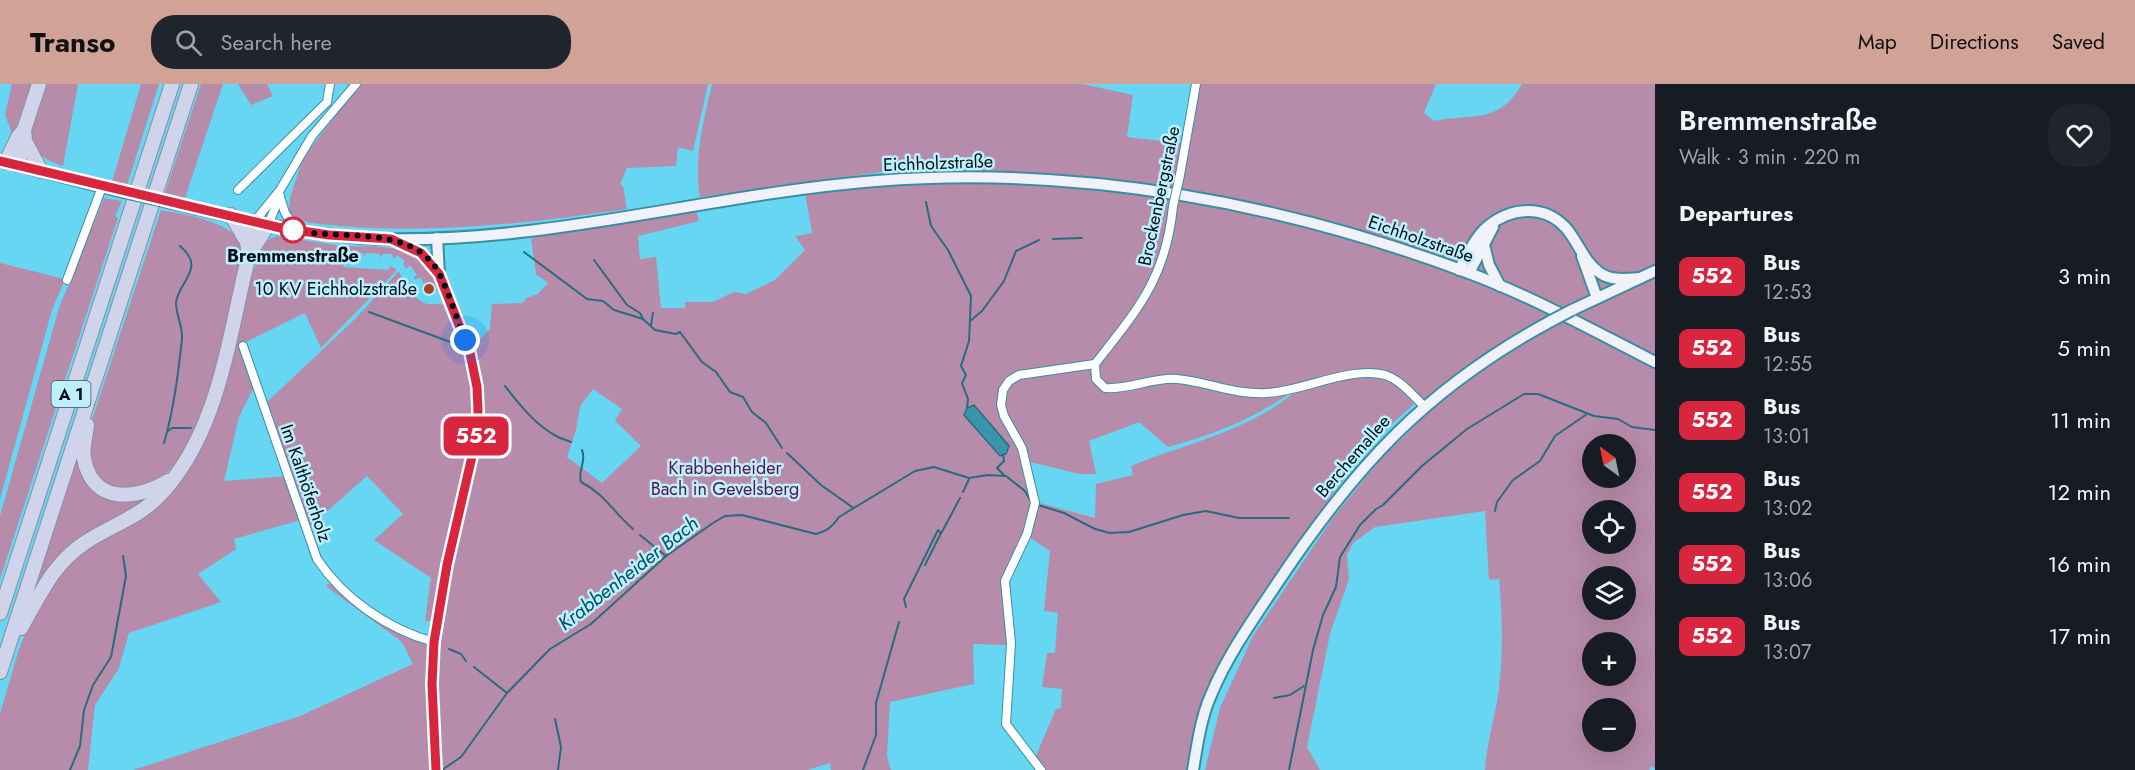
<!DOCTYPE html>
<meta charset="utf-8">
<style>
:root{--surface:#171b24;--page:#20242c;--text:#f1f3f6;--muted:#9ea1a6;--accent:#d1a397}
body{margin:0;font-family:Jost,sans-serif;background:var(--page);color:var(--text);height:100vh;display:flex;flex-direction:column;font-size:22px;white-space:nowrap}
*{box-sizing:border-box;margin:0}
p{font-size:20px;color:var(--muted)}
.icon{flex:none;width:33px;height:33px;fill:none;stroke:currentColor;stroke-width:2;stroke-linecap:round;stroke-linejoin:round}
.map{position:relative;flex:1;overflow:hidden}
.drawer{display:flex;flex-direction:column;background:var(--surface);width:480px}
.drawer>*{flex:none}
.badge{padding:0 12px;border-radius:9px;font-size:21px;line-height:39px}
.needle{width:39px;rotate:327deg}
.controls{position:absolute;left:1582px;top:350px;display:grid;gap:12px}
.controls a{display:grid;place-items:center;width:54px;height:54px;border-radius:50%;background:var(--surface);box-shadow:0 6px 24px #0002;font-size:30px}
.you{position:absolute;width:30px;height:30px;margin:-15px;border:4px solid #fff;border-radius:50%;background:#1a73e8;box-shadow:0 0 0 9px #1a73e833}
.map>.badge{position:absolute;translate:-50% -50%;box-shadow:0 0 0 3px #fff}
h2{padding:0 24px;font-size:22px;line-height:54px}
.round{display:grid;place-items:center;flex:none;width:63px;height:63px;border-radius:24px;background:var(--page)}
.head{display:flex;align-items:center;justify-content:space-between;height:102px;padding:0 24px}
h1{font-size:28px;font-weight:600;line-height:45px}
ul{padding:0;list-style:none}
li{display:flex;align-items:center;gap:18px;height:72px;padding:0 24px}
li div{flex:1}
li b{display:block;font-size:22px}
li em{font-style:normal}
li .badge{min-width:66px;font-weight:700;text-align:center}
header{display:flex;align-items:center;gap:36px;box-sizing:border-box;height:84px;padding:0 30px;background:var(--accent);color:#111}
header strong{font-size:28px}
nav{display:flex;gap:33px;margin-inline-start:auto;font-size:21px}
.search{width:420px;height:54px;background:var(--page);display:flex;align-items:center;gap:15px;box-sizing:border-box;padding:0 21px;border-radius:24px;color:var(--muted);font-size:22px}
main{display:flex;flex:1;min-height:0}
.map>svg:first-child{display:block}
.green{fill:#b78baa;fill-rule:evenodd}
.water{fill:#3a94aa;stroke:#296c7e;stroke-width:1.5}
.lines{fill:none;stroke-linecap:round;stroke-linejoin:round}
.stream{stroke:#296c7e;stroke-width:2}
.street-casing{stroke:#388fa4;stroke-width:10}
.secondary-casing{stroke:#388fa4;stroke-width:14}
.highway-casing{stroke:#878fa0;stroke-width:16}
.street{stroke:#fff;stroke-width:8}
.secondary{stroke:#f1f2f9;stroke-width:10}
.highway{stroke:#cfd4eb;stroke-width:14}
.street-bridge-casing{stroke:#388fa4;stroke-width:10;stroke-linecap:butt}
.secondary-bridge-casing{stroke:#388fa4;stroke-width:14;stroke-linecap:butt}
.street-bridge{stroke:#fff;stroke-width:8}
.secondary-bridge{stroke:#f1f2f9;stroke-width:10}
.line-casing{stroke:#fff;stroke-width:14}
.line{stroke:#d7263d;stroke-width:9}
.walk{stroke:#001016;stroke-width:6;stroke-dasharray:0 10.8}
.stop-dot{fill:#fff;stroke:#d7263d;stroke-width:3}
.poi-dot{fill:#a94122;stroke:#bdeffd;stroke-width:2}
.labels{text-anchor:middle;stroke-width:5;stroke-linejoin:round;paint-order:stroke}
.shield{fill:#bdeffd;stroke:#39535b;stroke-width:1.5}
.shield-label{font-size:16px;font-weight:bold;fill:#001016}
.street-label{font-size:18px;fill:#001016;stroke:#bdeffd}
.stop-label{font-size:18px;font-weight:bold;fill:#001016;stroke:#bdeffd}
.poi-label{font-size:18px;fill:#001016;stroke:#bdeffd;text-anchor:end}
.park-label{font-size:18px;fill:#5a154d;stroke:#bdeffd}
.water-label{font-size:20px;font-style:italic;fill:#005162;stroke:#bdeffd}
</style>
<header>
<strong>Transo</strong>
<div class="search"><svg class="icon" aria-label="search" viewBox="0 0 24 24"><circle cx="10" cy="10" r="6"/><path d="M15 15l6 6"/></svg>Search here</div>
<nav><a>Map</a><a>Directions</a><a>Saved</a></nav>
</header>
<main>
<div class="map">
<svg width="1655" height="686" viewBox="0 0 1655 686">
<rect width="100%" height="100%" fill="#66d6f2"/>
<!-- green -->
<g class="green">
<path d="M12,0H31L13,52L5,31Z"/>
<path d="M43,0H78L63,82C14,66 33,39 43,0Z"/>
<path d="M141,0H159L127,101L112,98Z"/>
<path d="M201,0H223L185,114L165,109Z"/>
<path d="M238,0H267L273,12L251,21Z"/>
<path d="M360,0H708L693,67L678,63L676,82L627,84L620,100L623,102L627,125C532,139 437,150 342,142C325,140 302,141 289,129L290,114L303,74Z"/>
<path d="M712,0H1082L1133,11L1127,53L1188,60L1199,0H1436L1424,29L1434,37C1474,29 1498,41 1522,0H1655V685L1651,682L1649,686H1485C1487,655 1498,625 1500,594C1503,562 1502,527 1499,495L1489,496L1485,427L1375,443L1353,459L1347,471L1349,495L1330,550L1307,663L1320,686H1205L1220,624L1253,552L1332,435L1380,376L1433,324L1400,293L1391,296L1405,307L1414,320L1381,350L1335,406L1229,563L1204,613L1186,686H1043L1035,674L1056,625L1061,624L1062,605L1042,603L1047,569H1055L1058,529L1044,527L1050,467L1026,451L1004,496L1008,561L973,560L974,600L890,618L887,672L891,686H831L830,679L807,686H441L437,643L438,560L444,508L473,390L474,264L476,259L490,245L492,220L523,219L526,214L538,210L548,199L536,190L531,154L696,127L699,137L638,152L640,175L656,173L661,224H685V218H713L734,208L746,210L775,196L805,166L795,152L812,149L805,109L903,100L902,85L700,113C693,76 704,36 712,0ZM593,305L622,325L615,337L641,362L602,399L567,373L576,346L580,322ZM1294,306L1295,308C1248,347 1187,359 1131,382L1133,391L1096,400L1095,434L1036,418L1022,376L1079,390H1096L1089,357L1139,338L1168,363C1214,350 1255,335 1294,306ZM1593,360H1626V393H1593ZM1593,426H1626V459H1593ZM1593,492H1626V525H1593ZM1593,558H1626V591H1593ZM1593,624H1626V657H1593Z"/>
<path d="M104,114L122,117L115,132L118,134L112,152L0,495V432L59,224Z"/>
<path d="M161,126C189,131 223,136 243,158L242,174C227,235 207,383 141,406C132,409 115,404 105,402L91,386L87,351Z"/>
<path d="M276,152L336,161L344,175L343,183L388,186L391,182L397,186L321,264L305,229L242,260L255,301L239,333L224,397L288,392L301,436L234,455L236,465L198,490L221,518L129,549L119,584L95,621L88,686H0V630L19,565L41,512L80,465L180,393L243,211L266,157Z"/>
<path d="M342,162C377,163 411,158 430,189C434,195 437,199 437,206L431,211L425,209L427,205L420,193L415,196L414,193L417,191L410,181L406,185L403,180L405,177L397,171L394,175L392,170H383L380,174V170L366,169L363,173V169L356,168L355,173H353Z"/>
<path d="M0,179L65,195L52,226L0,415Z"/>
<path d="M399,187C403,198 412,215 427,220C432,221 437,219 442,220L467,273L473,300V350L446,455L432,537H425L431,494L374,456L403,430L367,392L307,445L292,391L265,320L356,234Z"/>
<path d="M78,364L104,410L162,404L54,480L37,501Z"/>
<path d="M331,499L390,543L428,562L432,686H133L300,632L413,580L402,558L327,503L326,501Z"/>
</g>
<!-- water -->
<path class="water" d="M974,321L1009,362L1006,370L1000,372L964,331L967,324Z"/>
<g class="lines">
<!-- stream -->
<g class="stream">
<path d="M926,118L931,142L948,166L971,212L969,257L961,282L966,291L962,299L968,315L967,324"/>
<path d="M1053,155L1082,154"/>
<path d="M524,168L587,215L603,217L614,226L643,235L655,246L676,250L680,248L702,278L716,288L730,308L743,313L752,328L766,339L782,364"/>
<path d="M594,176L627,221L640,229L643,235"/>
<path d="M369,228L453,259"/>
<path d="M970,237L982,227L1004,197L1016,167L1039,156"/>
<path d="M651,241L653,229"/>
<path d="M505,302C519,320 536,342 558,353C562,355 567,356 571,358"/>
<path d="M168,347L172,344H191"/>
<path d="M164,359C174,325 178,290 182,255C183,243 176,231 176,219C178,197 207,185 180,162"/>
<path d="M582,366C587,378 577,387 581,398C606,411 612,427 633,445"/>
<path d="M787,369L821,401L852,423"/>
<path d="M1003,370L1004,377L997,384L1004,391"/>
<path d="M963,408L969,395"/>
<path d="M1038,421L1064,429L1095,445L1110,449L1129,448L1183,431L1206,427L1239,434H1289"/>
<path d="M1495,427L1497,418L1513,396L1540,377L1555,352L1587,330"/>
<path d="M640,451L666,472"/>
<path d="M925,481L941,449"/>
<path d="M906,523L904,515L938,446L941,449L943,446L960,414"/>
<path d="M449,565L461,570L466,577"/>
<path d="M474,583L507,609"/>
<path d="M1274,614L1290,611L1304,602"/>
<path d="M555,635L561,663L558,686"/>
<path d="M70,686L80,662L84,626L93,601L111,573L126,492L123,472"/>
<path d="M442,686L461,673L507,609L550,565L591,540L666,472L713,439L725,432L742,431L816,450C827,447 832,443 839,433L915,387L934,383L969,394L988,391L1006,392L1025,407L1031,418"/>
<path d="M863,686L876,651V619L899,538"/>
<path d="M1289,686L1313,566L1323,531L1336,503L1340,473L1360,441L1376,425L1383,421L1422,382L1467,345L1524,310H1538L1594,332L1618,335L1632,343L1655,346"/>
</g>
<!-- street casing -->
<g class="street-casing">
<g id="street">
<path d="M1180,91L1196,0"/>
<path d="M238,106L327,18L330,0"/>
<path d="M280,113L285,129L297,146"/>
<path d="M1173,122C1166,194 1138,225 1095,280L1096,295L1105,304C1129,306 1153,293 1177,295C1208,298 1235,311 1267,309C1304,307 1349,282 1385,291C1401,296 1412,311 1424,322"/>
<path d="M255,137L280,106L312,52L356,0"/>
<path d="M268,141L280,112"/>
<path d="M67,196L102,103"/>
<path d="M243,262L317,475C344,515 387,545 434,558"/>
<path d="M1041,686L1006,640L1011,559L1005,497L1027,450L1035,419L1022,364L1004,332L1001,321L1003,306L1009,297L1019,291L1095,280"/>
</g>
</g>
<!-- secondary casing -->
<g class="secondary-casing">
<g id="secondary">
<path d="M12,80L115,106"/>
<path d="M172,119C242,135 311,153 383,155C550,159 711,110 876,97C1078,81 1280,118 1469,189C1533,213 1594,247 1655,278"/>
<path d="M394,156L421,169L439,189"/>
<path d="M1484,161L1489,181L1500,202"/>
<path d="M1582,172L1597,214"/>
<path d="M1459,186C1467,172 1475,153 1487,143C1511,123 1544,120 1566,144C1578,158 1584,178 1600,189C1611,197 1627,195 1640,194"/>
<path d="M1469,189L1493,143"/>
<path d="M1572,226L1655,187"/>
<path d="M436,686L432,600L434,558L447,481L476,355L478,327L477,303L470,269L439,190L437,154"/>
<path d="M1193,686C1197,662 1201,633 1211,611C1228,570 1254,534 1278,498C1356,381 1427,304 1551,237"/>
</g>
</g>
<!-- highway casing -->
<g class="highway-casing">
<g id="highway">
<path d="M25,57L41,87"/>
<path d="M6,78L18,53L24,46L39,0"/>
<path d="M17,81L25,57L24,46"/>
<path d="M247,158L255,137"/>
<path d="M249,171L268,141"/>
<path d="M87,341C86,352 82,363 84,374C92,421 137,416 168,397"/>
<path d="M0,529L172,0"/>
<path d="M21,544C40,511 53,479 86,458C110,442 139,433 159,412C220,348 228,253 249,171L247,158L231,131"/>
<path d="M0,588L191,0"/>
</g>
</g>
<!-- street -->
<use href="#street" class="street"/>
<!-- secondary -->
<use href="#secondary" class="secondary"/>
<!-- highway -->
<use href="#highway" class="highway"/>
<!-- street-bridge casing -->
<g class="street-bridge-casing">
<path id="street-bridge" d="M1173,122L1180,91"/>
</g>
<!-- secondary-bridge casing -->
<g class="secondary-bridge-casing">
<g id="secondary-bridge">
<path d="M115,106L172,119"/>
<path d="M1551,237L1572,226"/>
</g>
</g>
<!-- street-bridge -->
<use href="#street-bridge" class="street-bridge"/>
<!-- secondary-bridge -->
<use href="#secondary-bridge" class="secondary-bridge"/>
</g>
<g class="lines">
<!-- line casing -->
<g class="line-casing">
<path id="line" d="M0,77L281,144L329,151L391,155L421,169L439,190L470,269L477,303L478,327L476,355L447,481L434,558L432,600L436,686"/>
</g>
<!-- line -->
<use href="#line" class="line"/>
<!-- walk -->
<path class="walk" d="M293,146C340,157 414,139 440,191C450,212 457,235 465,256"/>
</g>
<!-- markers -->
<circle class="stop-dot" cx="293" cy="146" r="12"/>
<circle class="poi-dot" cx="429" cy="205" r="6"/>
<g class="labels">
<!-- shield labels -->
<rect class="shield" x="51.5" y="297" width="39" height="26" rx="4.5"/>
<g class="shield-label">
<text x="71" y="316">A 1</text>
</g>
<!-- street labels -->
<g class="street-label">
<text transform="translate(938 79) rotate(-2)" y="6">Eichholzstraße</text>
<text transform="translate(1159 112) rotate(-78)" y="6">Brockenbergstraße</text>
<text transform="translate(1421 155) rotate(19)" y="6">Eichholzstraße</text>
<text transform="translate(1353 372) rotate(-49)" y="6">Berchemallee</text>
<text transform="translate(306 399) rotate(71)" y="6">Im Kalthöferholz</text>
</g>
<!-- stop labels -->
<g class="stop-label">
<text x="293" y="178">Bremmenstraße</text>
</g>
<!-- poi labels -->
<g class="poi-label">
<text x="417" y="211">10 KV Eichholzstraße</text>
</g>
<!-- park labels -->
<g class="park-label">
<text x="725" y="390">Krabbenheider<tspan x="725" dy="21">Bach in Gevelsberg</tspan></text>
</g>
<!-- water labels -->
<g class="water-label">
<text transform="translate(628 489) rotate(-38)" y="7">Krabbenheider Bach</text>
</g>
</g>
</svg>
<div class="controls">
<a><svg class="needle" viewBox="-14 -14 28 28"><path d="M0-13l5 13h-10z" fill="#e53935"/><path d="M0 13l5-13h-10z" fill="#9ea1a6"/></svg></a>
<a><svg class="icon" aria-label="locate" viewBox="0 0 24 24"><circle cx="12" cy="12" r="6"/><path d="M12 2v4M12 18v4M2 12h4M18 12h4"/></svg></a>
<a><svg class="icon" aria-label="layers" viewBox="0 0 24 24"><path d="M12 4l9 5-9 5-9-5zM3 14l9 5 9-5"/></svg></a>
<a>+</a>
<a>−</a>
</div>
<div class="you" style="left:465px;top:256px"></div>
<b class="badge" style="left:476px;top:352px;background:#d7263d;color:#fff">552</b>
</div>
<section class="drawer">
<div class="head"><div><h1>Bremmenstraße</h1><p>Walk · 3 min · 220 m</p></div><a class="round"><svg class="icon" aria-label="heart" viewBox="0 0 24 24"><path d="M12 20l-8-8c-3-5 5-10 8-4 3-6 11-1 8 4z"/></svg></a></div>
<h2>Departures</h2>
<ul>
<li><span class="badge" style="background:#d7263d;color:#fff">552</span><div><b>Bus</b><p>12:53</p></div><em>3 min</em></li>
<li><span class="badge" style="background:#d7263d;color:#fff">552</span><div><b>Bus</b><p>12:55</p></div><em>5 min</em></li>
<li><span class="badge" style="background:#d7263d;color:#fff">552</span><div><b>Bus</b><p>13:01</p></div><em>11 min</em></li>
<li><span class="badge" style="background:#d7263d;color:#fff">552</span><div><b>Bus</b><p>13:02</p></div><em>12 min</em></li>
<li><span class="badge" style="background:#d7263d;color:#fff">552</span><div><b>Bus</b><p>13:06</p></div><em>16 min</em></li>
<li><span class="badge" style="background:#d7263d;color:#fff">552</span><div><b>Bus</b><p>13:07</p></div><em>17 min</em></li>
</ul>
</section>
</main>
